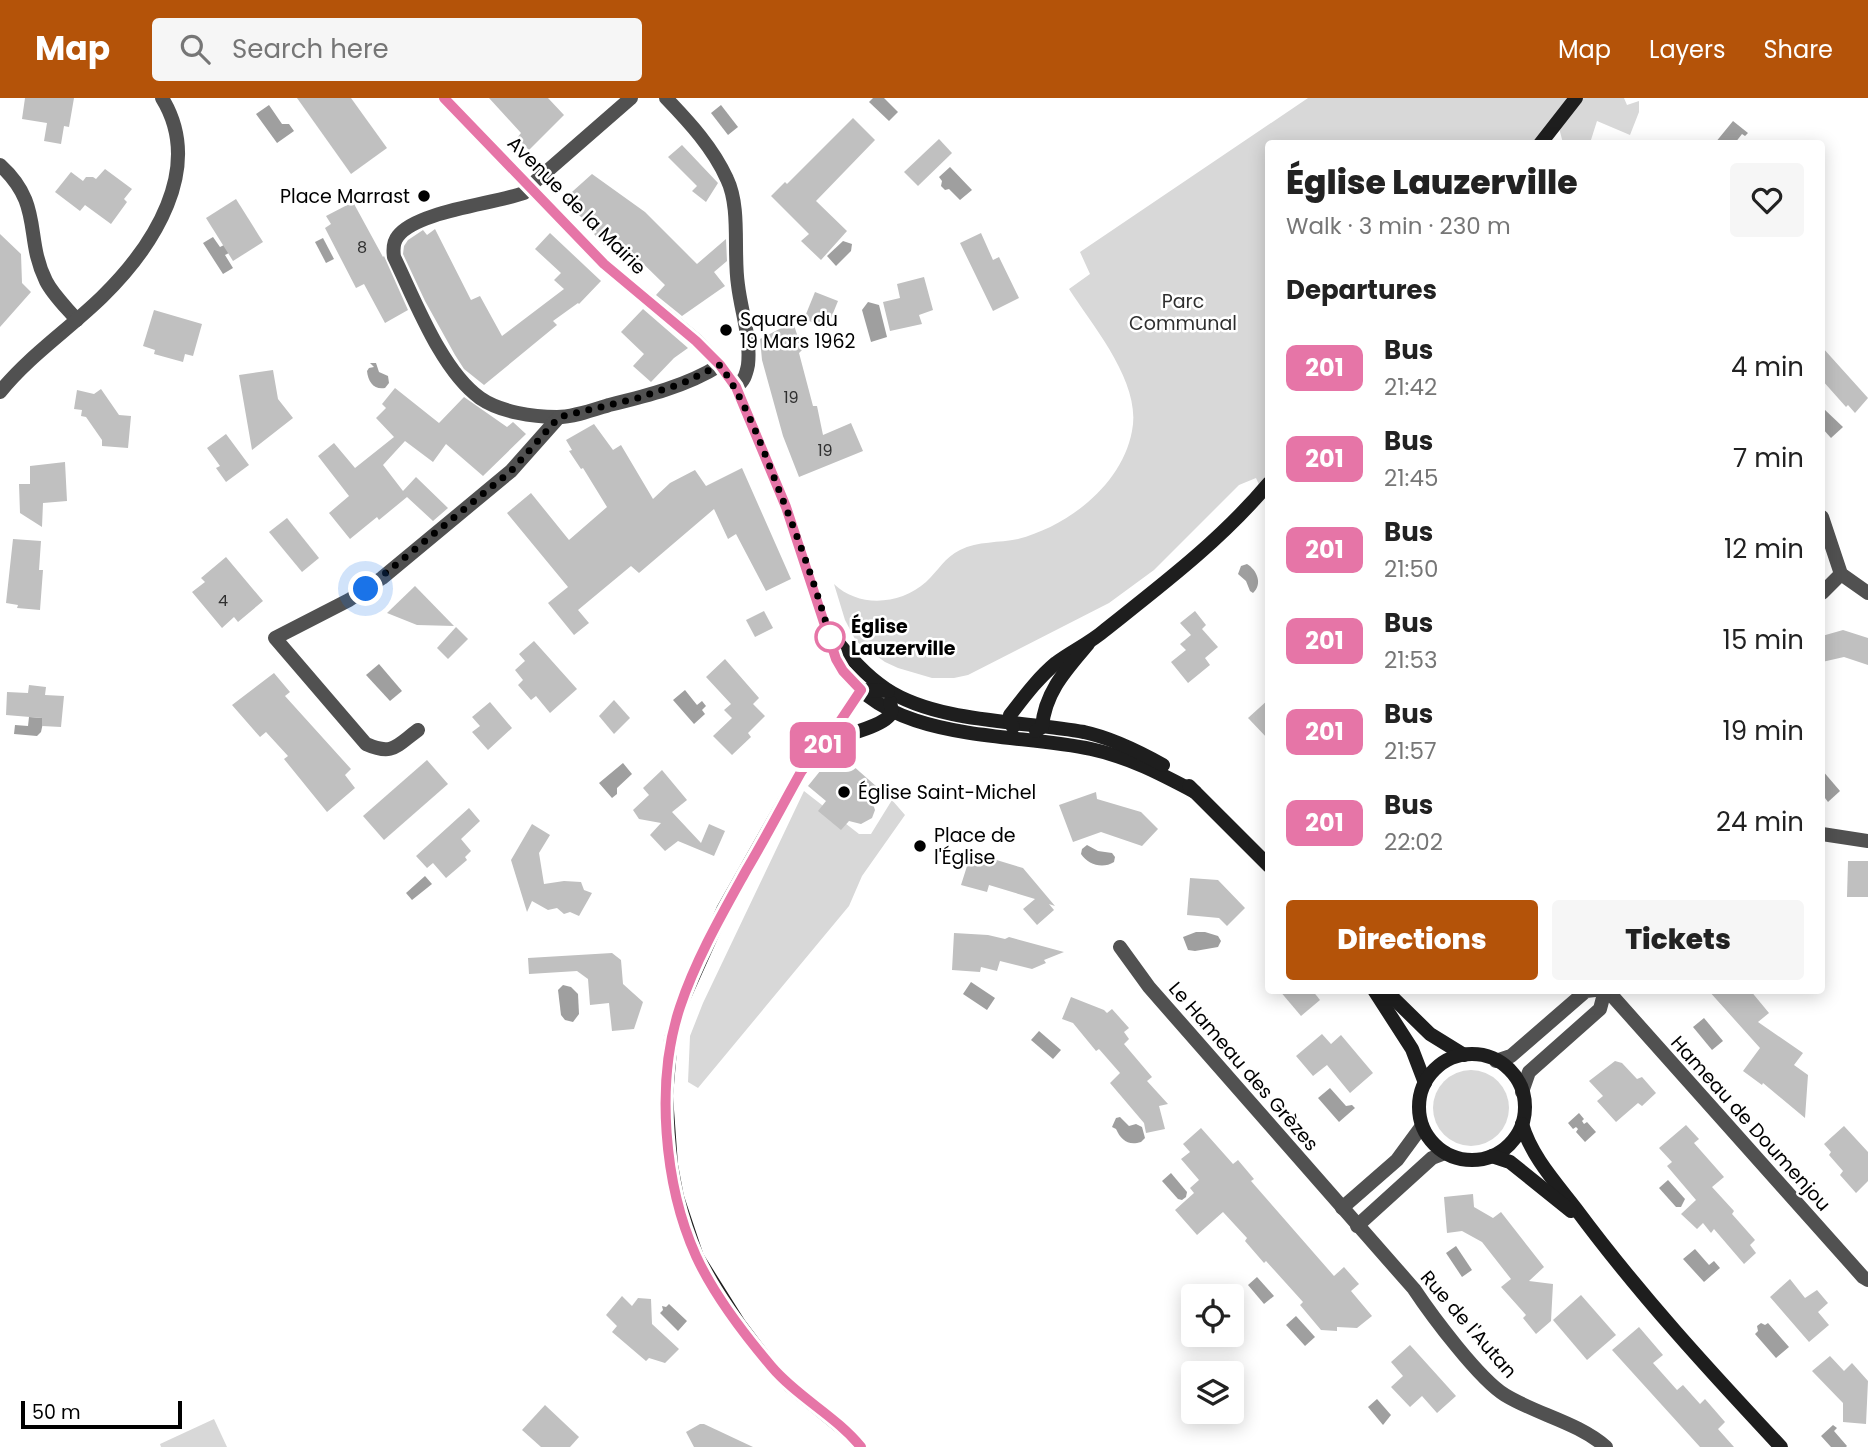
<!DOCTYPE html>
<meta charset="utf-8">
<style>
:root{--surface:#fff;--page:#f6f6f6;--text:#222;--muted:#767676;--accent:#b45309}
body{margin:0;font-family:Poppins,sans-serif;background:var(--page);color:var(--text);height:100vh;display:flex;flex-direction:column;font-size:26px;white-space:nowrap}
*{box-sizing:border-box;margin:0}
p{font-size:23px;color:var(--muted)}
.icon{flex:none;width:38px;height:38px;fill:none;stroke:currentColor;stroke-width:2;stroke-linecap:round;stroke-linejoin:round}
.map{position:relative;flex:1;overflow:hidden}
.details{position:absolute;left:1265px;top:42px;width:560px;height:854px;display:flex;flex-direction:column;background:var(--surface);border-radius:7px;box-shadow:0 4px 18px #0003}
.details>*{flex:none}
.badge{padding:0 14px;border-radius:10px;font-size:24px;line-height:46px}
.tools{position:absolute;left:1181px;top:1186px;display:grid;gap:14px}
.tools a{display:grid;place-items:center;width:63px;height:63px;border-radius:7px;background:var(--surface);box-shadow:0 4px 18px #0003;font-size:35px}
.scale{position:absolute;left:21px;bottom:18px;width:161px;box-sizing:border-box;padding-left:7px;border:4px solid #000;border-top:0;font-size:19px;line-height:24px;white-space:nowrap;color:#000;-webkit-text-stroke:5px #fff;paint-order:stroke}
.you{position:absolute;width:35px;height:35px;margin:-18px;border:5px solid #fff;border-radius:50%;background:#1a73e8;box-shadow:0 0 0 10px #1a73e833}
.map>.badge{position:absolute;translate:-50% -50%;box-shadow:0 0 0 4px #fff}
h2{padding:0 21px;font-size:26px;line-height:63px}
.round{display:grid;place-items:center;flex:none;width:74px;height:74px;border-radius:7px;background:var(--page)}
.head{display:flex;align-items:center;justify-content:space-between;height:119px;padding:0 21px}
h1{font-size:33px;font-weight:800;line-height:52px}
.button{display:flex;gap:14px;margin-top:auto;padding:14px 21px}
.button a{flex:1;height:80px;border-radius:7px;background:var(--accent);color:#fff;font-size:28px;font-weight:800;line-height:80px;text-align:center}
.button a+a{background:var(--page);color:var(--text)}
ul{padding:0;list-style:none}
li{display:flex;align-items:center;gap:21px;height:91px;padding:0 21px}
li div{flex:1}
li b{display:block;font-size:26px}
li em{font-style:normal}
li .badge{min-width:77px;font-weight:700;text-align:center}
header{display:flex;align-items:center;gap:42px;box-sizing:border-box;height:98px;padding:0 35px;background:var(--accent);color:#fff}
header strong{font-size:33px}
nav{display:flex;gap:38px;margin-inline-start:auto;font-size:24px}
.search{width:490px;height:63px;background:var(--page);display:flex;align-items:center;gap:18px;box-sizing:border-box;padding:0 24px;border-radius:7px;color:var(--muted);font-size:26px}
.map>svg:first-child{display:block}
.green{fill:#d8d8d8}
.water{fill:#9f9f9f}
.building{fill:#c0c0c0}
.lines{fill:none;stroke-linecap:round;stroke-linejoin:round}
.street{stroke:#515151;stroke-width:14}
.secondary{stroke:#1e1e1e;stroke-width:14}
.line-casing{stroke:#fff;stroke-width:16}
.line{stroke:#e675a7;stroke-width:10}
.walk{stroke:#000;stroke-width:7;stroke-dasharray:0 12.6}
.poi-dot{fill:#000;stroke:#fff;stroke-width:2.5}
.stop-dot{fill:#fff;stroke:#e675a7;stroke-width:3.5}
.labels{text-anchor:middle;stroke-width:5;stroke-linejoin:round;paint-order:stroke}
.number-label{font-size:16px;fill:#303030}
.poi-label{font-size:19px;fill:#000;stroke:#fff;text-anchor:start}
.street-label{font-size:19px;fill:#000;stroke:#fff}
.park-label{font-size:19px;fill:#2f2f2f;stroke:#fff}
.stop-label{font-size:19px;font-weight:bold;fill:#000;stroke:#fff;text-anchor:start}
</style>
<header>
<strong>Map</strong>
<div class="search"><svg class="icon" aria-label="search" viewBox="0 0 24 24"><circle cx="10" cy="10" r="6"/><path d="M15 15l6 6"/></svg>Search here</div>
<nav><a>Map</a><a>Layers</a><a>Share</a></nav>
</header>
<div class="map">
<svg width="1868" height="1349" viewBox="0 0 1868 1349">
<rect width="100%" height="100%" fill="#fff"/>
<!-- green -->
<g class="green">
<path d="M1308,0H1624L1627,7L1639,3V14L1630,37L1597,23L1590,45H1563L1559,30L1548,38L1533,43L1534,45L1269,46V408L1256,380L1239,387L1154,472L1109,505L968,577L954,580H932L898,570L885,564L856,543L845,522L834,486C859,510 900,507 926,484C938,473 945,459 960,452C978,443 999,445 1018,441C1068,428 1122,387 1132,333C1142,285 1094,230 1069,191L1090,176L1080,154Z"/>
<path d="M804,693L859,736H871L892,702L905,717L862,778L849,808L698,990L688,984L690,938L703,905Z"/>
<circle cx="1471" cy="1010" r="38"/>
<path d="M214,1321L227,1349H161L160,1346Z"/>
</g>
<!-- water -->
<g class="water">
<path d="M873,0H884L898,14L889,23L869,4Z"/>
<path d="M269,7L282,26H289L294,33L277,45L256,16Z"/>
<path d="M721,7L738,29L728,37L711,15Z"/>
<path d="M1733,23L1748,35L1745,38L1742,36L1735,45H1715Z"/>
<path d="M950,69L972,92L960,102L949,91L945,92L941,88L942,83L939,79Z"/>
<path d="M213,139L220,149L224,147L229,155L225,157L233,170L223,176L203,145Z"/>
<path d="M323,140L334,161L326,165L315,144Z"/>
<path d="M843,143L852,146L851,153L836,168L827,158Z"/>
<path d="M868,204L879,207L887,239L871,244L862,212Z"/>
<path d="M370,265H376L379,274L388,278L389,285L385,290C374,292 368,284 367,273L369,270L374,269Z"/>
<path d="M1824,311L1843,329L1831,340L1822,330V314Z"/>
<path d="M1247,466C1257,472 1263,486 1253,495L1250,493L1246,483L1238,476L1241,468Z"/>
<path d="M379,566L402,593L390,603L366,577Z"/>
<path d="M685,592L697,607L702,603L706,608L702,612L705,616L694,626L673,602Z"/>
<path d="M29,619L44,620L41,634L37,638L14,636L15,627L28,628Z"/>
<path d="M623,665L632,676L617,690V696L612,700L599,685Z"/>
<path d="M1822,672L1840,693L1828,704L1822,696Z"/>
<path d="M1087,747L1098,753L1112,755L1115,759L1114,764C1103,771 1088,767 1081,756L1082,751Z"/>
<path d="M425,778L432,786L412,802L406,795Z"/>
<path d="M1196,834H1205L1218,838L1221,843L1218,849L1195,853L1188,852L1183,839Z"/>
<path d="M971,884L995,900L987,912L963,896Z"/>
<path d="M563,887L571,889L578,896L579,916L573,924L565,922L561,917L558,892Z"/>
<path d="M1704,920L1723,943L1712,952L1693,929Z"/>
<path d="M1039,933L1061,952L1053,961L1031,942Z"/>
<path d="M1330,990L1346,1008L1352,1007L1355,1010L1339,1024L1318,1000Z"/>
<path d="M1579,1015L1584,1021L1582,1023L1584,1026L1587,1024L1596,1034L1585,1044L1576,1034L1578,1031L1576,1029L1573,1031L1568,1025Z"/>
<path d="M1120,1019L1129,1028L1136,1026L1142,1029L1145,1040L1141,1044C1128,1048 1121,1042 1116,1031L1112,1029L1116,1020Z"/>
<path d="M1171,1075L1187,1094L1186,1099L1182,1102L1178,1101L1162,1083Z"/>
<path d="M1668,1082L1685,1101L1681,1109H1676L1659,1090Z"/>
<path d="M1456,1148L1472,1172L1462,1179L1446,1155Z"/>
<path d="M1695,1151L1709,1167L1714,1163L1720,1170L1704,1184L1683,1161Z"/>
<path d="M1257,1179L1274,1198L1264,1206L1248,1187Z"/>
<path d="M669,1206L687,1223L678,1233L660,1215L663,1212L662,1208L666,1209Z"/>
<path d="M1296,1218L1315,1239L1305,1248L1286,1227Z"/>
<path d="M1761,1225L1765,1227L1768,1225L1789,1249L1776,1260L1755,1236L1758,1233L1757,1228Z"/>
<path d="M1377,1301L1391,1317L1383,1327L1368,1309Z"/>
<path d="M1833,1327L1837,1330L1834,1333L1847,1348L1846,1349H1831L1821,1338Z"/>
</g>
<!-- building -->
<g class="building">
<path d="M25,0H74L69,29L64,28L61,46L44,43L47,25L22,21Z"/>
<path d="M297,0H351L387,50L351,76Z"/>
<path d="M489,0H548L564,17L529,52L517,40L521,35Z"/>
<path d="M853,20L875,42L816,103L847,133L821,162L801,143L809,136L771,98L785,84L787,86Z"/>
<path d="M939,41L952,55L918,88L904,74Z"/>
<path d="M682,47L718,85L706,104L692,93L697,88L668,59Z"/>
<path d="M105,71L132,91L124,101L127,104L111,126L85,107L80,113L55,94L71,74L83,83L86,79H93L96,81Z"/>
<path d="M592,76L645,114L697,166L726,141L727,163L714,174L725,188L682,218L656,197L665,187L622,145L607,150L594,136L597,134L563,102Z"/>
<path d="M236,101L263,144L233,163L206,120Z"/>
<path d="M353,104L383,159L384,158L408,212L385,225L364,186L356,190L325,130L331,126L326,118Z"/>
<path d="M435,131L471,202L480,198L502,238L564,191L554,182L561,175L535,151L550,135L601,183L579,206L578,205L553,223L557,227L484,287L464,271L455,257L425,203L403,156L404,148L408,142L423,132L427,137Z"/>
<path d="M981,135L993,162L999,159L1019,200L993,213L960,145Z"/>
<path d="M0,136L21,156L22,185L31,194L0,229Z"/>
<path d="M924,179L933,212L919,217L922,226L890,233L883,204L900,200L897,186Z"/>
<path d="M815,194L838,203L827,230L804,221Z"/>
<path d="M643,211L688,250L674,260L651,284L633,268L644,256L621,234Z"/>
<path d="M154,212L202,226L193,258L185,256L183,264L154,256L155,252L143,248Z"/>
<path d="M793,224L802,252L799,255L813,308H817L823,337L851,325L863,353L799,379L783,338L762,262L760,241Z"/>
<path d="M1822,249L1868,300L1855,315L1848,307L1846,309L1822,282Z"/>
<path d="M273,272L278,301L293,320L252,352L239,277Z"/>
<path d="M395,290L439,325L464,299L507,329L513,324L526,336L483,378L446,346L433,364L405,343L383,367L403,393L416,379L448,410L433,423L407,399L379,422L377,419L350,441L329,415L349,398L318,358L334,345L355,370L394,339L376,320L386,310L382,306Z"/>
<path d="M101,291L119,317L131,318L128,350L102,348V342L86,319L81,318L82,312L74,311L77,292L94,296Z"/>
<path d="M594,326L613,352L621,347L653,401L670,385L695,372L706,388L742,370L791,481L766,493L736,436L728,441L714,411L639,475L631,468L578,512L589,525L574,537L548,505L568,489L507,415L531,395L569,442L607,409L583,370L581,371L569,353L572,352L566,342Z"/>
<path d="M226,336L249,367L226,384L216,370L220,368L207,350Z"/>
<path d="M65,364L67,403L43,405L42,429L20,415L19,386H30V368Z"/>
<path d="M287,420L319,460L302,474L269,434Z"/>
<path d="M13,441L41,443L39,472H43L40,512L17,510L18,507L6,505Z"/>
<path d="M226,459L263,503L238,524L234,519L222,530L192,494L205,484L201,480Z"/>
<path d="M415,488L454,528L417,527L387,515Z"/>
<path d="M764,513L773,530L755,539L746,522Z"/>
<path d="M1195,513L1206,527L1202,531L1218,549L1205,560L1210,567L1188,585L1171,564L1186,552L1180,546L1191,537L1180,525Z"/>
<path d="M456,529L468,541L448,561L437,550Z"/>
<path d="M1843,532L1868,540V567L1844,559L1822,564V538Z"/>
<path d="M534,543L577,591L550,615L536,598L531,602L518,587L523,582L515,572L525,563L519,556Z"/>
<path d="M725,561L759,600L753,606L765,618L748,635L751,639L732,657L713,638L732,620L724,612L731,606L706,579Z"/>
<path d="M274,575L290,594L285,598L351,671L345,677L355,690L327,714L284,661L288,658L266,634L260,639L232,607Z"/>
<path d="M29,587L46,589L45,597L64,598L61,629L42,628V620L6,617L7,594L28,595Z"/>
<path d="M1269,601V642L1248,620Z"/>
<path d="M614,602L630,620L614,636L599,618Z"/>
<path d="M490,604L512,630L488,652L472,634L480,628L472,619Z"/>
<path d="M843,659L877,689L870,697L875,712L872,720L861,726L849,723L841,732L818,713L826,703L808,688L829,662L835,668Z"/>
<path d="M427,662L448,686L384,742L363,718Z"/>
<path d="M662,672L687,702L672,714L701,745L709,726L725,733L714,758L678,743L665,753L650,737L661,725L639,721L633,712L649,697L643,690Z"/>
<path d="M1096,694L1097,701L1141,714L1158,731L1142,748L1101,734L1073,744L1059,707Z"/>
<path d="M469,710L480,723L461,741L471,753L465,759L467,762L446,780L433,765L427,770L416,758Z"/>
<path d="M532,726L550,737L539,755L544,786L564,783L581,784L584,792L592,795L579,818L570,814L564,816L557,810L548,812L532,803L527,814L511,762Z"/>
<path d="M980,757L1023,770L1055,808L1049,806L1054,812L1037,827L1023,811L1035,801L989,787L987,794L961,787L968,765L977,767Z"/>
<path d="M1848,763H1868V799H1847Z"/>
<path d="M1190,780L1218,782L1245,810L1227,828L1219,820L1187,817Z"/>
<path d="M954,835L988,837L1005,841L1009,839L1064,854L1044,862L1046,865L1032,871L1000,863L997,873L981,869L980,874L952,872Z"/>
<path d="M612,855L621,862L623,886L643,904L634,931L612,933L609,905L590,907L588,881L577,873L529,876L528,860Z"/>
<path d="M1279,892H1312L1320,902L1301,918Z"/>
<path d="M1708,892H1750L1769,915L1758,924L1803,955L1794,967L1808,977L1805,1020L1763,985L1762,987L1743,973L1760,950Z"/>
<path d="M1071,899L1104,912L1107,915L1112,911L1129,930L1124,934L1129,941L1124,946L1152,979L1147,983L1168,1006L1159,1008L1165,1031L1146,1035L1144,1025L1110,985L1120,975L1099,951L1096,953L1073,925L1062,921Z"/>
<path d="M1322,936L1331,946L1341,937L1373,975L1350,995L1327,967L1313,978L1296,958Z"/>
<path d="M1615,963L1622,965L1637,981L1642,979L1656,995L1642,1008L1638,1005L1616,1024L1597,1003L1603,998L1589,983Z"/>
<path d="M1686,1027L1699,1041L1694,1045L1724,1079L1712,1089L1734,1113L1732,1116L1755,1142L1750,1147L1756,1155L1744,1166L1714,1131L1711,1135L1703,1125L1697,1131L1681,1116L1696,1102L1667,1068L1672,1064L1659,1050Z"/>
<path d="M1844,1028L1868,1054V1083L1856,1095L1840,1077L1843,1073L1829,1057L1831,1054L1824,1046Z"/>
<path d="M1201,1030L1233,1066L1238,1062L1254,1081L1251,1083L1334,1178L1344,1169L1359,1186L1351,1193L1372,1218L1357,1230L1337,1229V1233L1321,1232L1300,1207L1303,1204L1266,1163L1264,1165L1245,1143L1247,1140L1223,1114L1197,1137L1175,1112L1194,1095L1190,1090L1199,1082L1181,1061L1190,1054L1183,1046Z"/>
<path d="M1473,1096L1474,1109L1493,1120L1501,1114L1544,1169L1529,1183L1553,1186L1551,1223L1536,1236L1523,1220L1526,1217L1501,1189L1511,1181L1482,1144L1462,1133L1447,1135L1444,1099Z"/>
<path d="M1790,1181L1805,1200L1817,1192L1828,1205L1818,1214L1829,1227L1809,1244L1770,1199Z"/>
<path d="M1581,1197L1616,1237L1587,1262L1553,1222Z"/>
<path d="M622,1198L632,1208L638,1200L651,1201L652,1226L679,1251L665,1265L649,1260L646,1263L612,1234L617,1228L606,1217Z"/>
<path d="M1639,1229L1663,1257L1653,1265L1677,1292L1683,1287L1700,1306L1705,1301L1725,1324L1718,1331L1734,1349H1700L1612,1252Z"/>
<path d="M1410,1247L1456,1298L1437,1315L1422,1298L1410,1309L1391,1289L1403,1278L1391,1264Z"/>
<path d="M1830,1258L1844,1273L1852,1265L1868,1283L1866,1326L1843,1324V1305L1812,1273Z"/>
<path d="M545,1307L579,1339L570,1349H541L522,1332Z"/>
<path d="M700,1326H704L753,1349H694L686,1334Z"/>
</g>
<g class="lines">
<!-- street -->
<g class="street">
<path d="M631,0L530,88L524,95C494,106 417,113 398,138C393,144 393,152 394,159C415,202 441,272 480,300C500,314 533,319 557,319C574,319 593,312 609,307C646,298 687,288 720,267"/>
<path d="M666,0C690,25 713,50 727,81C741,110 733,155 738,187C741,213 751,239 748,267C746,277 744,283 736,289"/>
<path d="M0,67C44,107 24,139 46,183C53,197 66,209 77,222"/>
<path d="M0,294C29,258 68,232 102,199C153,149 205,70 162,0"/>
<path d="M1822,419L1841,476L1868,495"/>
<path d="M1822,495L1841,476"/>
<path d="M418,632C396,648 393,658 366,646L275,540L349,502L382,480L511,373L559,319"/>
<path d="M1822,736L1868,743"/>
<path d="M1120,849L1149,889L1414,1191C1432,1218 1479,1281 1505,1297C1538,1317 1577,1324 1606,1349"/>
<path d="M1607,892L1863,1179L1868,1182"/>
<path d="M1496,963L1511,958L1586,893L1595,892"/>
<path d="M1522,994L1529,974L1600,911L1605,892"/>
<path d="M1342,1110L1397,1062L1422,1028"/>
<path d="M1357,1128L1432,1060L1445,1055"/>
</g>
<!-- secondary -->
<g class="secondary">
<path d="M444,0L604,166L697,243L720,267L736,289L786,409L836,561C883,647 1009,633 1091,651C1129,659 1161,676 1195,694"/>
<path d="M1540,46L1576,0"/>
<path d="M833,539C849,558 865,577 886,591C937,625 1024,623 1084,634C1112,640 1138,653 1163,667"/>
<path d="M1013,629L1010,624V617C1024,599 1038,580 1056,565C1072,553 1090,545 1105,532C1163,486 1221,442 1269,385"/>
<path d="M1036,633L1042,629C1045,594 1066,572 1088,546"/>
<path d="M827,643C841,638 886,628 891,615C892,612 891,608 890,604"/>
<path d="M1189,688L1269,768"/>
<path d="M1374,892L1412,951L1425,985"/>
<path d="M1385,892L1430,936L1464,957"/>
<circle cx="1472" cy="1009" r="53"/>
<path d="M1522,1026C1531,1058 1556,1085 1576,1111C1639,1196 1709,1272 1781,1349"/>
<path d="M1492,1058L1510,1064L1571,1113"/>
<path d="M861,1349L847,1334L789,1287L770,1267L739,1226L697,1159L677,1099L671,1067L666,998L671,941L680,908L723,812L801,674L815,655L827,643L861,592L888,593"/>
</g>
</g>
<g class="lines">
<!-- line casing -->
<g class="line-casing">
<path id="line" d="M444,0L604,166L696,243L720,267L736,289L786,409L836,561L843,573L861,592L827,643L815,655L801,674C783,706 766,739 747,771C722,816 696,861 680,909C655,984 664,1087 696,1158C714,1197 743,1235 771,1268C797,1299 836,1318 861,1349"/>
</g>
<!-- line -->
<use href="#line" class="line"/>
<!-- walk -->
<path class="walk" d="M366,491L511,373L559,319L638,300L683,285L720,267C746,304 761,346 777,387C797,437 816,488 830,539"/>
</g>
<!-- markers -->
<g class="poi-dot">
<circle cx="424" cy="98" r="7"/>
<circle cx="726" cy="232" r="7"/>
<circle cx="844" cy="694" r="7"/>
<circle cx="920" cy="748" r="7"/>
</g>
<circle class="stop-dot" cx="830" cy="539" r="14"/>
<g class="labels">
<!-- number labels -->
<g class="number-label">
<text x="362" y="155">8</text>
<text x="791" y="305">19</text>
<text x="825" y="358">19</text>
<text x="223" y="508">4</text>
</g>
<!-- poi labels -->
<g class="poi-label">
<text x="410" y="105" text-anchor="end">Place Marrast</text>
<text x="740" y="228">Square du<tspan x="740" dy="22">19 Mars 1962</tspan></text>
<text x="858" y="701">Église Saint-Michel</text>
<text x="934" y="744">Place de<tspan x="934" dy="22">l'Église</tspan></text>
</g>
<!-- street labels -->
<g class="street-label">
<text transform="translate(577 107) rotate(45)" y="7">Avenue de la Mairie</text>
<text transform="translate(1244 968) rotate(49)" y="7">Le Hameau des Grèzes</text>
<text transform="translate(1751 1025) rotate(48)" y="7">Hameau de Doumenjou</text>
<text transform="translate(1469 1226) rotate(49)" y="7">Rue de l'Autan</text>
</g>
<!-- park labels -->
<g class="park-label">
<text x="1183" y="210">Parc<tspan x="1183" dy="22">Communal</tspan></text>
</g>
<!-- stop labels -->
<g class="stop-label">
<text x="851" y="535">Église<tspan x="851" dy="22">Lauzerville</tspan></text>
</g>
</g>
</svg>
<div class="tools">
<a><svg class="icon" aria-label="locate" viewBox="0 0 24 24"><circle cx="12" cy="12" r="6"/><path d="M12 2v4M12 18v4M2 12h4M18 12h4"/></svg></a>
<a><svg class="icon" aria-label="layers" viewBox="0 0 24 24"><path d="M12 4l9 5-9 5-9-5zM3 14l9 5 9-5"/></svg></a>
</div>
<div class="scale">50 m</div>
<div class="you" style="left:366px;top:491px"></div>
<b class="badge" style="left:823px;top:647px;background:#e675a7;color:#fff">201</b>
<section class="details">
<div class="head"><div><h1>Église Lauzerville</h1><p>Walk · 3 min · 230 m</p></div><a class="round"><svg class="icon" aria-label="heart" viewBox="0 0 24 24"><path d="M12 20l-8-8c-3-5 5-10 8-4 3-6 11-1 8 4z"/></svg></a></div>
<h2>Departures</h2>
<ul>
<li><span class="badge" style="background:#e675a7;color:#fff">201</span><div><b>Bus</b><p>21:42</p></div><em>4 min</em></li>
<li><span class="badge" style="background:#e675a7;color:#fff">201</span><div><b>Bus</b><p>21:45</p></div><em>7 min</em></li>
<li><span class="badge" style="background:#e675a7;color:#fff">201</span><div><b>Bus</b><p>21:50</p></div><em>12 min</em></li>
<li><span class="badge" style="background:#e675a7;color:#fff">201</span><div><b>Bus</b><p>21:53</p></div><em>15 min</em></li>
<li><span class="badge" style="background:#e675a7;color:#fff">201</span><div><b>Bus</b><p>21:57</p></div><em>19 min</em></li>
<li><span class="badge" style="background:#e675a7;color:#fff">201</span><div><b>Bus</b><p>22:02</p></div><em>24 min</em></li>
</ul>
<div class="button"><a>Directions</a><a>Tickets</a></div>
</section>
</div>
